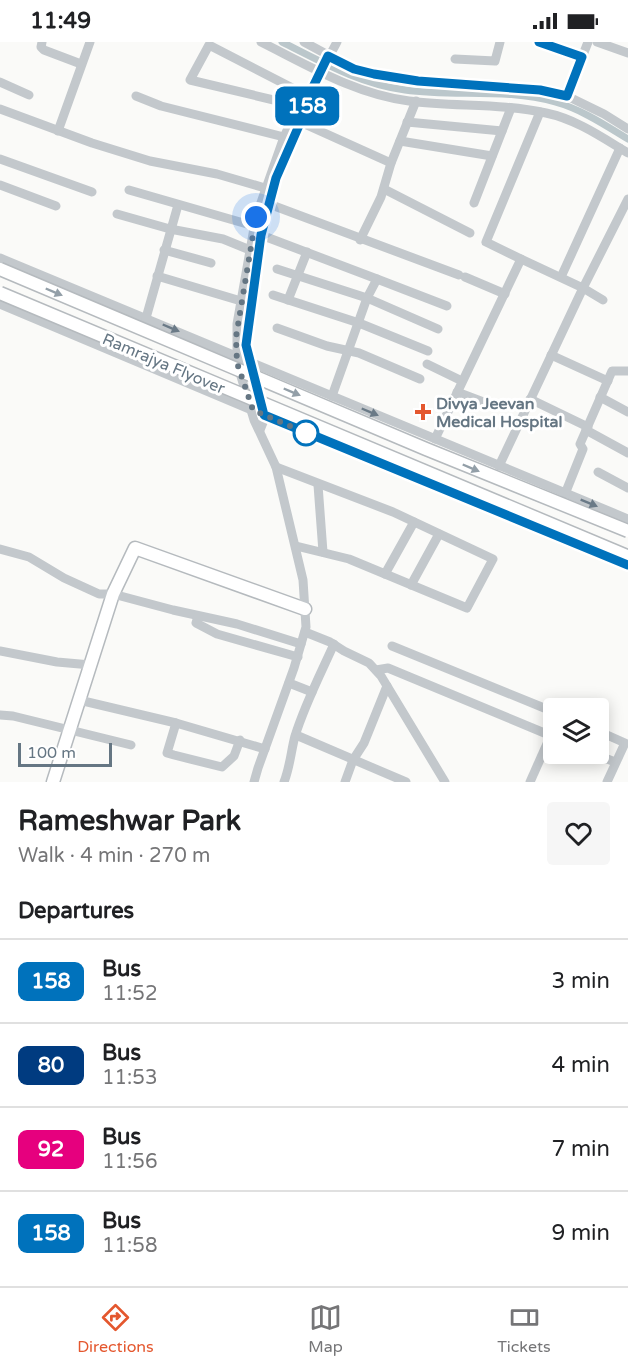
<!DOCTYPE html>
<meta charset="utf-8">
<style>
:root{--surface:#fff;--page:#f6f6f6;--text:#202124;--muted:#757577;--line:#e0e0e0;--accent:#e4572e}
body{margin:0;font-family:"Varela Round",sans-serif;background:var(--page);color:var(--text);height:100vh;display:flex;flex-direction:column;font-size:22px;white-space:nowrap}
*{box-sizing:border-box;margin:0}
p{font-size:20px;color:var(--muted)}
.icon{flex:none;width:33px;height:33px;fill:none;stroke:currentColor;stroke-width:2;stroke-linecap:round;stroke-linejoin:round}
.map{position:relative;height:740px;overflow:hidden}
.side{display:flex;flex-direction:column;background:var(--surface);flex:1}
.side>*{flex:none}
.badge{padding:0 12px;border-radius:9px;font-size:21px;line-height:39px}
.buttons{position:absolute;left:543px;top:656px;display:grid;gap:12px}
.buttons a{display:grid;place-items:center;width:66px;height:66px;border-radius:6px;background:var(--surface);box-shadow:0 3px 15px #0003;font-size:30px}
.scale{position:absolute;left:18px;bottom:15px;width:94px;box-sizing:border-box;padding-left:6px;border:3px solid #657683;border-top:0;font-size:16px;line-height:21px;white-space:nowrap;color:#657683;-webkit-text-stroke:4px #fff;paint-order:stroke}
.you{position:absolute;width:30px;height:30px;margin:-15px;border:4px solid #fff;border-radius:50%;background:#1a73e8;box-shadow:0 0 0 9px #1a73e833}
.map>.badge{position:absolute;translate:-50% -50%;box-shadow:0 0 0 3px #fff}
h2{padding:0 18px;font-size:22px;line-height:54px}
.round{display:grid;place-items:center;flex:none;width:63px;height:63px;border-radius:6px;background:var(--page)}
.overview{display:flex;align-items:center;justify-content:space-between;height:102px;padding:0 18px}
h1{font-size:28px;font-weight:700;line-height:45px}
ul{padding:0;list-style:none}
li{display:flex;align-items:center;gap:18px;height:84px;padding:0 18px;border-top:2px solid var(--line)}
li div{flex:1}
li b{display:block;font-size:22px}
li em{font-style:normal}
li .badge{min-width:66px;font-weight:700;text-align:center}
.status{display:flex;justify-content:space-between;align-items:center;height:42px;padding:0 30px;background:var(--surface);direction:ltr}
.status svg{height:16px;fill:currentColor}
.tab-bar{display:flex;justify-content:space-around;align-items:center;height:84px;border-top:2px solid var(--line);background:var(--surface);font-size:16px;color:var(--muted)}
.tab-bar a{display:grid;justify-items:center;gap:3px}
.tab-bar .active{color:var(--accent)}
.map>svg:first-child{display:block}
.lines{fill:none;stroke-linecap:round;stroke-linejoin:round}
.canal{stroke:#bbc7cb;stroke-width:7}
.major-casing{stroke:#b5babe;stroke-width:15}
.minor{stroke:#c3c8cc;stroke-width:9}
.major{stroke:#fff;stroke-width:12}
.major-bridge-casing{stroke:#b5babe;stroke-width:15;stroke-linecap:butt}
.major-bridge{stroke:#fff;stroke-width:12}
.oneway{fill:#939fa8}
.oneway2{fill:#6a7a87}
.line-casing{stroke:#fff;stroke-width:14}
.line{stroke:#0072bc;stroke-width:9}
.walk{stroke:#657683;stroke-width:6;stroke-dasharray:0 10.8}
.poi-dot{fill:#e4572e;stroke:#fff;stroke-width:2}
.stop-dot{fill:#fff;stroke:#0072bc;stroke-width:3}
.labels{text-anchor:middle;stroke-width:6;stroke-linejoin:round;paint-order:stroke}
.street-label{font-size:16px;fill:#657683;stroke:#fff}
.poi-label{font-size:16px;font-weight:bold;fill:#657683;stroke:#fff;text-anchor:start}
</style>
<div class="status"><b>11:49</b><svg viewBox="0 0 49 12"><path d="M0 12V9h3v3zM5 12V6h3v6zM10 12V3h3v9zM15 12V0h3v12zM26 1h20v11H26zM47 4h2v5h-2z"/></svg></div>
<div class="map">
<svg width="628" height="740" viewBox="0 0 628 740">
<rect width="100%" height="100%" fill="#fafaf8"/>
<g class="lines">
<!-- canal -->
<path class="canal" d="M282,0C322,20 360,42 405,48C454,55 507,46 555,60C581,67 605,83 628,97"/>
<!-- major casing -->
<g class="major-casing">
<path id="major" d="M53,740L113,552L135,506L305,567"/>
</g>
<!-- minor -->
<g class="minor">
<path d="M42,0L41,5L44,8L81,22"/>
<path d="M261,0C309,24 355,52 409,59C455,65 501,61 546,71C576,77 603,96 628,111"/>
<path d="M304,0L354,27L374,32L418,39L480,42L540,48L567,54L604,72L628,87"/>
<path d="M539,0L582,15"/>
<path d="M597,0L628,11"/>
<path d="M455,17L495,19L500,0"/>
<path d="M0,40L29,53"/>
<path d="M136,54L161,64L284,95"/>
<path d="M567,54L588,0"/>
<path d="M299,64L190,38L209,3L306,53"/>
<path d="M0,67L92,101L150,119L217,132L265,146"/>
<path d="M300,80L391,121"/>
<path d="M407,80L502,89"/>
<path d="M58,89L90,0"/>
<path d="M400,99L492,114"/>
<path d="M0,117L92,150"/>
<path d="M0,143L56,164"/>
<path d="M384,147L470,191"/>
<path d="M129,148L254,184"/>
<path d="M474,161L511,66"/>
<path d="M269,162L459,233"/>
<path d="M117,172L170,187L223,197L250,208"/>
<path d="M261,193L377,237L367,256L438,287"/>
<path d="M360,198L381,155L391,121L416,59"/>
<path d="M164,208L211,221"/>
<path d="M0,216L628,477"/>
<path d="M521,217L486,200L540,70"/>
<path d="M277,227L367,256L332,354"/>
<path d="M157,234L241,259"/>
<path d="M465,235L505,252"/>
<path d="M561,235L620,106"/>
<path d="M377,237L447,264"/>
<path d="M273,253L359,281L428,309"/>
<path d="M288,258L307,210"/>
<path d="M0,262L318,396L628,523"/>
<path d="M146,276L178,163"/>
<path d="M277,286L327,304L359,311L420,337"/>
<path d="M551,313L608,339"/>
<path d="M427,322L462,339"/>
<path d="M457,350L486,361"/>
<path d="M600,355L628,370"/>
<path d="M530,357L588,385"/>
<path d="M260,388L264,378V373L246,303L261,193L276,136L308,63L312,47L337,0"/>
<path d="M586,388L628,411"/>
<path d="M435,397L521,217L583,246L628,157"/>
<path d="M499,424L583,246L603,258"/>
<path d="M276,425L393,470L493,517L467,566L349,517L296,504"/>
<path d="M598,430L628,446"/>
<path d="M318,443L323,510"/>
<path d="M565,452L583,407L580,402L612,329H628"/>
<path d="M0,507L29,515L64,536L99,552H113L173,568L237,582L301,602"/>
<path d="M385,532L414,480"/>
<path d="M411,543L439,492"/>
<path d="M198,574L196,581L217,592L298,615"/>
<path d="M305,590L330,600L344,609L369,621L381,634L445,740"/>
<path d="M392,604L554,670"/>
<path d="M0,609L57,620L91,623"/>
<path d="M376,628L388,626L554,695"/>
<path d="M289,641L312,650"/>
<path d="M79,658L176,681L265,707"/>
<path d="M0,673L13,674L131,703"/>
<path d="M176,681L167,711L174,713L222,725L234,714L240,698"/>
<path d="M598,689L625,701L607,740"/>
<path d="M296,693L406,740"/>
<path d="M592,711L615,720"/>
<path d="M254,740L258,726L294,626L306,585L303,538L276,425L254,378L237,321V282L256,175L284,95L302,57L312,47"/>
<path d="M284,740C290,725 291,709 295,694C305,662 320,633 334,602"/>
<path d="M345,740L353,718L364,701L387,644"/>
<path d="M530,740L554,686"/>
</g>
<!-- major -->
<use href="#major" class="major"/>
<!-- major-bridge casing -->
<g class="major-bridge-casing">
<g id="major-bridge">
<path d="M0,227L426,407L628,489"/>
<path d="M0,251L627,514"/>
</g>
</g>
<!-- major-bridge -->
<use href="#major-bridge" class="major-bridge"/>
</g>
<!-- one-way arrows -->
<defs><path id="oneway-solid" d="M-6-.8H1V-3.2L6.5 0L1 3.2V.8H-6Z" transform="scale(1.5)"/></defs>
<g class="oneway">
<use href="#oneway-solid" transform="translate(54 250) rotate(23)"/>
<use href="#oneway-solid" transform="translate(292 350) rotate(23)"/>
<use href="#oneway-solid" transform="translate(471 426) rotate(23)"/>
</g>
<g class="oneway2">
<use href="#oneway-solid" transform="translate(171 286) rotate(23)"/>
<use href="#oneway-solid" transform="translate(370 370) rotate(23)"/>
<use href="#oneway-solid" transform="translate(589 461) rotate(22)"/>
</g>
<g class="lines">
<!-- line casing -->
<g class="line-casing">
<path id="line" d="M539,0L582,15L567,54L540,48L418,39L374,32L354,27L328,14L312,47L308,63L276,136L261,193L246,303L264,373L628,523"/>
</g>
<!-- line -->
<use href="#line" class="line"/>
<!-- walk -->
<path class="walk" d="M256,175L236,295L237,321L253,368L306,391"/>
</g>
<!-- markers -->
<path class="poi-dot" d="M420 361h6v6h6v6h-6v6h-6v-6h-6v-6h6z"/>
<circle class="stop-dot" cx="306" cy="391" r="12"/>
<g class="labels">
<!-- street labels -->
<g class="street-label">
<text transform="translate(164 321) rotate(23)" y="6">Ramrajya Flyover</text>
</g>
<!-- poi labels -->
<g class="poi-label">
<text x="436" y="367">Divya Jeevan<tspan x="436" dy="18">Medical Hospital</tspan></text>
</g>
</g>
</svg>
<div class="buttons">
<a><svg class="icon" aria-label="layers" viewBox="0 0 24 24"><path d="M12 4l9 5-9 5-9-5zM3 14l9 5 9-5"/></svg></a>
</div>
<div class="scale">100 m</div>
<div class="you" style="left:256px;top:175px"></div>
<b class="badge" style="left:307px;top:64px;background:#0072bc;color:#fff">158</b>
</div>
<section class="side">
<div class="overview"><div><h1>Rameshwar Park</h1><p>Walk · 4 min · 270 m</p></div><a class="round"><svg class="icon" aria-label="heart" viewBox="0 0 24 24"><path d="M12 20l-8-8c-3-5 5-10 8-4 3-6 11-1 8 4z"/></svg></a></div>
<h2>Departures</h2>
<ul>
<li><span class="badge" style="background:#0072bc;color:#fff">158</span><div><b>Bus</b><p>11:52</p></div><em>3 min</em></li>
<li><span class="badge" style="background:#003b80;color:#fff">80</span><div><b>Bus</b><p>11:53</p></div><em>4 min</em></li>
<li><span class="badge" style="background:#e6007e;color:#fff">92</span><div><b>Bus</b><p>11:56</p></div><em>7 min</em></li>
<li><span class="badge" style="background:#0072bc;color:#fff">158</span><div><b>Bus</b><p>11:58</p></div><em>9 min</em></li>
</ul>
</section>
<nav class="tab-bar">
<a class="active"><svg class="icon" aria-label="directions" viewBox="0 0 24 24"><path d="M12 3l9 9-9 9-9-9zM9 14v-3h6M13 9l2 2-2 2"/></svg>Directions</a>
<a><svg class="icon" aria-label="map" viewBox="0 0 24 24"><path d="M3 6l6-2 6 2 6-2v14l-6 2-6-2-6 2zM9 4v14M15 6v14"/></svg>Map</a>
<a><svg class="icon" aria-label="tickets" viewBox="0 0 24 24"><path d="M3 7h18v10H3zM15 7v10"/></svg>Tickets</a>
</nav>
